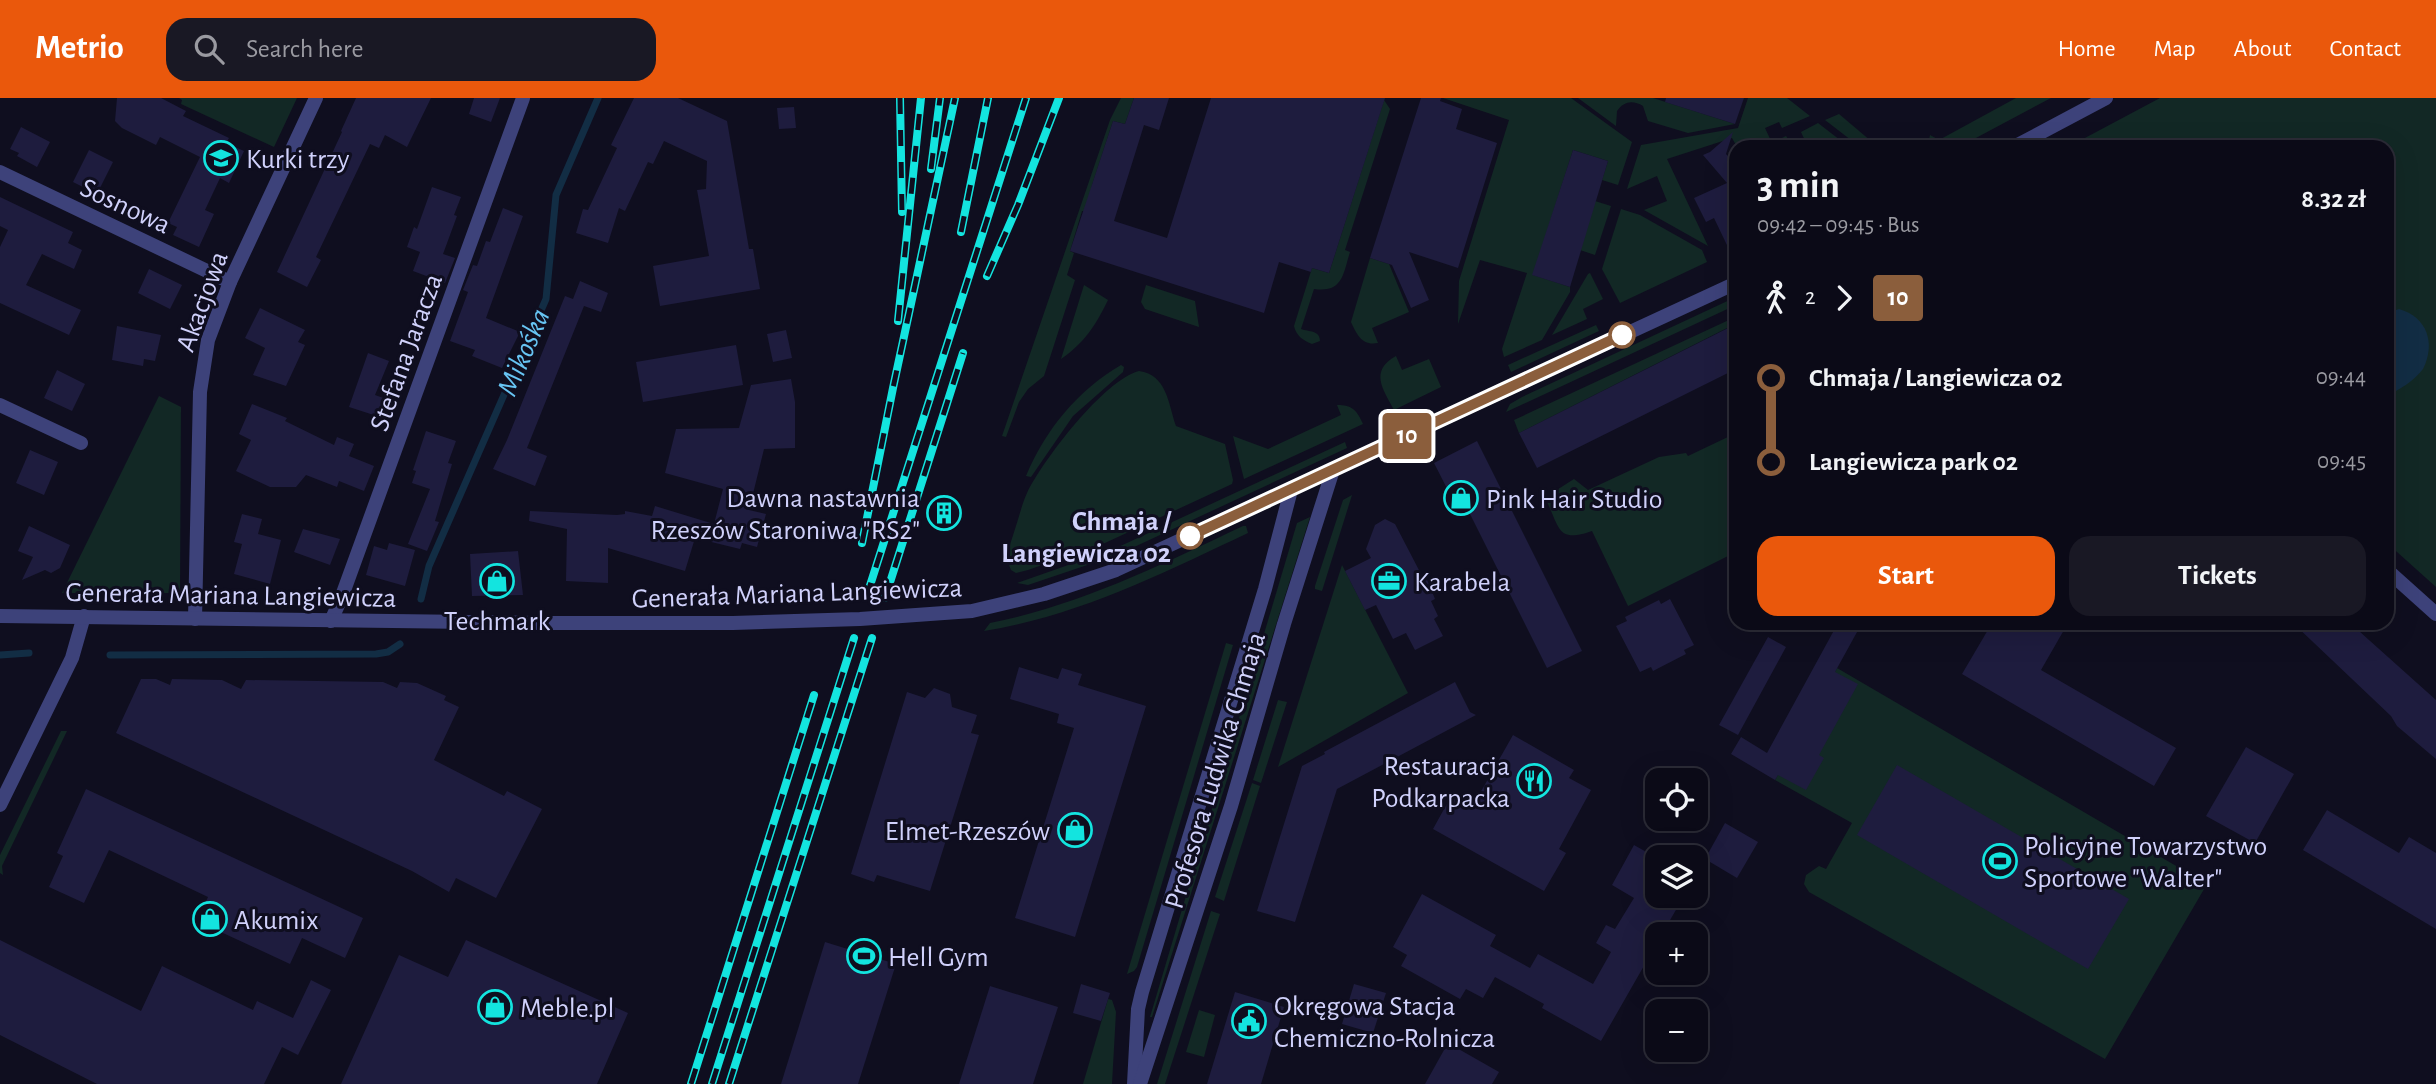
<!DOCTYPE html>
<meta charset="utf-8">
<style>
:root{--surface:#0b0a17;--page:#191824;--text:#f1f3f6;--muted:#9a9aa1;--line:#2b2b36;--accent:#ea580c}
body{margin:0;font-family:"Alegreya Sans",sans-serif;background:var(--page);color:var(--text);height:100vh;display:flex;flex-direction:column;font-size:26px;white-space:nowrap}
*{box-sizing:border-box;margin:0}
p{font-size:23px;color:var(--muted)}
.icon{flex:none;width:38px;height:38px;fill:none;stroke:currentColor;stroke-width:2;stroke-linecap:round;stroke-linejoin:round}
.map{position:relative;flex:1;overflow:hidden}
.drawer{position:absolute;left:1729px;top:42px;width:665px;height:490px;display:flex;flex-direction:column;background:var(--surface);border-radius:21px;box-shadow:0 7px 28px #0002,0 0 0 2px var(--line)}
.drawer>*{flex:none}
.badge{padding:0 14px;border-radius:5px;font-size:24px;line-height:46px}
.fabs{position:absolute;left:1645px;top:670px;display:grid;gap:14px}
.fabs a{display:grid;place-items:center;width:63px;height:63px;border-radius:14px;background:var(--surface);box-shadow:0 7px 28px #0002,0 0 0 2px var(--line);font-size:35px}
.map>.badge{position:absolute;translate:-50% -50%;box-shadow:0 0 0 4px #fff}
.legs{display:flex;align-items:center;gap:10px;height:77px;padding:0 28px;font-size:23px}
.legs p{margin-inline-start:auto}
.summary{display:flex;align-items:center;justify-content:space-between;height:119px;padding:0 28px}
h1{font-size:38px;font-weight:700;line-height:52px}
.primary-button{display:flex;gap:14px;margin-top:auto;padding:14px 28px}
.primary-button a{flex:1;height:80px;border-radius:21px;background:var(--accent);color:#fff;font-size:28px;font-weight:700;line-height:80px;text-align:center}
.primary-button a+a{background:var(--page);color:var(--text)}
ul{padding:0 28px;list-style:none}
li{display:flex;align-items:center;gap:24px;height:84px;font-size:26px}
li i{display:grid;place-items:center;width:10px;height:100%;margin:0 9px;background:currentColor}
li i::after{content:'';width:18px;height:18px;margin:-9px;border:5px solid;border-radius:50%;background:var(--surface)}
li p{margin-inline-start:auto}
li:first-child i{background:linear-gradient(#0000 50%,currentColor 0)}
li:last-child i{background:linear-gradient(currentColor 50%,#0000 0)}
header{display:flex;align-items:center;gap:42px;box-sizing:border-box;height:98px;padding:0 35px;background:var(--accent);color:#fff}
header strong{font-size:33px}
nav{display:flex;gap:38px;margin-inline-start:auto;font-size:24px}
.search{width:490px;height:63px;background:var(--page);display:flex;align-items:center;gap:18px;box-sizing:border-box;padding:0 24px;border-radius:21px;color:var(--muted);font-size:26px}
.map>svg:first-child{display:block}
.green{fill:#122825}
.water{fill:#122d44}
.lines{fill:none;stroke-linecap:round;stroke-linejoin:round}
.stream{stroke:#122d44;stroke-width:7}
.building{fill:#1e1c3e}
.minor{stroke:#3d427a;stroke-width:14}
.tertiary{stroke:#3d427a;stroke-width:14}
.rail-casing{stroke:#13e4df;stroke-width:8}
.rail{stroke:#0f0e1f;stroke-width:5;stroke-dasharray:16;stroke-linecap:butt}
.line-1-casing{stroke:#fff;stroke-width:16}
.line-1{stroke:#8b5e3c;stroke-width:10}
.stop-1-dot{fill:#fff;stroke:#8b5e3c;stroke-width:3.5}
.labels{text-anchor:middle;stroke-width:6;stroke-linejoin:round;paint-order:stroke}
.poi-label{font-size:28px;fill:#d0d1fb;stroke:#0f0e1f;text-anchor:start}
.street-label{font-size:28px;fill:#d0d1fb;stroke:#0f0e1f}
.stop-label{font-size:28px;font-weight:bold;fill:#d0d1fb;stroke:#0f0e1f;text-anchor:end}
.water-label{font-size:30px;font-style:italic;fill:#67c4f3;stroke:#0f0e1f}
</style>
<header>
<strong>Metrio</strong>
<div class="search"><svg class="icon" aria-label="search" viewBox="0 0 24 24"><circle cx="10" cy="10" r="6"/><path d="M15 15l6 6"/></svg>Search here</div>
<nav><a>Home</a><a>Map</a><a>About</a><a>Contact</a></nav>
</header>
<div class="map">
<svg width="2436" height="986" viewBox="0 0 2436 986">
<rect width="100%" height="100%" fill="#0f0e1f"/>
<!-- green -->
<g class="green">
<path d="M179,0H297L274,49L181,6L182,2Z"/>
<path d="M1121,0H1134L1125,26L1113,23L1092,87L1087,114L1082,113L1070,153L1074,155L1067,177L1075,182L1044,278L1028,291L1019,304L1006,339L1002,338L1110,22Z"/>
<path d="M1443,0H1571L1632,44L1618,87L1602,82L1608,63L1573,52L1533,177L1570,189V194L1542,242L1504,259L1502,251L1527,175L1480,162L1458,226L1459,183L1509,22Z"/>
<path d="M1578,0H1653L1735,26L1688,35L1648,23L1643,8C1633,2 1624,3 1617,13L1616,28Z"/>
<path d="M1748,0H1787L1810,18L1782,30L1779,24L1765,30L1772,45L1786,38L1788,41L1771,49H1737L1732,40L1667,61L1708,148L1644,112L1667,103L1657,78L1627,91L1641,47L1738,30Z"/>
<path d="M2016,0H2051L1959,49H1942L1929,42L1930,37L1939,42Z"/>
<path d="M2160,0H2436V489L2387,445V49H2068Z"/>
<path d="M1384,2L1390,11L1345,152L1350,154C1343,176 1343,195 1314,191L1301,231C1309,234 1320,232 1320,243L1312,246C1304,243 1296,238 1294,228L1312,170L1329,175Z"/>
<path d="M1839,16L1878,49H1860L1825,22Z"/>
<path d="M1818,25L1849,49H1808L1801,34Z"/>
<path d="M1595,103L1611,108L1595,157L1580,152Z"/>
<path d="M1621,111L1640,117L1702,152L1707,164L1620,205L1602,171Z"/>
<path d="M1370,160L1389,166L1409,214L1372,230L1378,245C1362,248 1357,237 1351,224Z"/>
<path d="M1590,175L1603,201L1583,211L1587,221L1552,237L1588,176Z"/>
<path d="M1084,187L1108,202C1096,227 1084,245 1061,261Z"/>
<path d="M1146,187L1195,203L1199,229L1145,211L1141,204Z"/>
<path d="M1736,199V207L1506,314L1510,306L1522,299Z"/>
<path d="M1731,221L1735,226L1519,335L1514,322Z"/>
<path d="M1596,227L1599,233L1511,274L1508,267Z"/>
<path d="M1396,258L1402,272L1429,261L1441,289L1394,312C1383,291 1369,273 1396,258Z"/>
<path d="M1121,267L1124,269L1123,274L1073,318L1031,379L1026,378C1046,331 1077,293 1121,267Z"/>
<path d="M1139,273C1167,277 1168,305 1176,328L1225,346L1233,382L1232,386L1105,445L1028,472L1016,475L1011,472C1004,458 1011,445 1015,431C1019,419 1022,406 1027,395C1043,362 1104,282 1139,273Z"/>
<path d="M159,298L181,309L180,495H62Z"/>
<path d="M1337,307C1352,307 1357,312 1363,326L1244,381L1233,338L1268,351L1341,317Z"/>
<path d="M1730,338L1736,351V454L1628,508L1592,433C1558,445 1560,431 1547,404L1552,395L1574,381L1588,392L1659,359L1686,355L1688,358Z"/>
<path d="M1345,344L1347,350L1117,457L1028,487L1017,485L1114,451Z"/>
<path d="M1352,397L1322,493L1315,491V488L1343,402Z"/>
<path d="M1310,419L1152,919H1150L1297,425Z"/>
<path d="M1243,428H1246L1248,435C1163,475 1078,518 984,533L990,525C1080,507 1161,467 1243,428Z"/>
<path d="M1342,467L1408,595L1278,669Z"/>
<path d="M1226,545L1233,547L1137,869L1134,873L1127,876Z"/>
<path d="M1837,570L2207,786L2105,961L1809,794L1804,786L1806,777L1819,768L1826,771L1852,725L1775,682Z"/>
<path d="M1278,602L1287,604L1261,685L1253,682Z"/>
<path d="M61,633H67L2,768L3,777L0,775V757Z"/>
<path d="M1252,685L1260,688L1224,803L1215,799Z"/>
<path d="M1211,813L1220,816L1165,986H1157Z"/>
<path d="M1108,901L1112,902L1116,914L1112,986H1083Z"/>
<path d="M1199,912L1215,917L1204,959L1186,954Z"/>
</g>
<!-- water -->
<path class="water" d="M2399,211C2427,219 2436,245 2423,271C2414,283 2400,291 2387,298V215Z"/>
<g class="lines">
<!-- stream -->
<g class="stream">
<path d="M421,501L429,468L546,201L556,97L598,0"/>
<path d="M0,557L29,555"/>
<path d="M110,557L376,556L388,554L400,546"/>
</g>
</g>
<!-- building -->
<g class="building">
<path d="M117,0H161L186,13L183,18L229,40L226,45L244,53L229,85L220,80L205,112L214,116L199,149L173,137L177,129L168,125L200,59L160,39L156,47L122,30L115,23Z"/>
<path d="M356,0H431L407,49L385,37L379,50L370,46L316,159L321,162L307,189L277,174L342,34L341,33Z"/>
<path d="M474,0H500L491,24L469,16Z"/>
<path d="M634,0H678L727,23L749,151H753L760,191L660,208L653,168L709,158L697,92L706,91L707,63L664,43L653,66L648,64L625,113L619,110L608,145L576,135L583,111L588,112L617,50L611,47Z"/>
<path d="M1134,0H1169L1159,32L1144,27L1114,123L1167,140L1211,0H1385L1329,175L1312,170L1311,174L1279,164L1264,215L1070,153L1113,23L1125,26Z"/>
<path d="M1421,0H1441L1440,3L1462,11L1456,31L1497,45L1458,170L1409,154L1429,202L1411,210L1392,167L1370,160Z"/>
<path d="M1666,0H1744L1735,26L1665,4Z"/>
<path d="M794,9L796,30L779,31L777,10Z"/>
<path d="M21,29L50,44L37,69L17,58L19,55L10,51Z"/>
<path d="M1733,34L1726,56L1736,67V166L1714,120L1706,124L1694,100L1727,85L1703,57L1710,54Z"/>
<path d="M89,52L113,64L97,96L73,84Z"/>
<path d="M1573,52L1608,63L1570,189L1532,177Z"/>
<path d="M432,89L461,99L454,117L457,118L443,156L455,160L445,185L413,173L420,154L407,149L414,129L417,131Z"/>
<path d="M0,99L73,134L68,145L82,152L74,171L42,156L26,187L81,212L69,237L0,205V149L8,132L0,128Z"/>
<path d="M503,110L523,118L486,220L520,234L502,270L472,258L475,252L450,243L468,194L463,192L473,167L477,168L486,143L490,144Z"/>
<path d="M149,171L182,187L170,211L138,195Z"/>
<path d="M580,183L608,195L601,214L584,208L527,350L547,358L535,388L493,371L507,342L565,198L573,201Z"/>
<path d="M260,210L305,232L298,244L305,247L286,288L253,277L265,250L245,240Z"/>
<path d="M1736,226V271L1537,370L1519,335Z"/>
<path d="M117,228L161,237L155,263L144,261L143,268L112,262Z"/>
<path d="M786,232L792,260L773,264L767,236Z"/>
<path d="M736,247L743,287L643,304L636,264Z"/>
<path d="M368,255L389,263L375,297L389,302L383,320L349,309Z"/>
<path d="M57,272L85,286L72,313L44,300Z"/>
<path d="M791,281L795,304V350L764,351L749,412L766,416L757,449L742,445L740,451L695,440L685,473L608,450V485L566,483L567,431L529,423L530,413L617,417L625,416V413L652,418L655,408L714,426L723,391L665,375L676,331L739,330L751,287Z"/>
<path d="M252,306L287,320L285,323L334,347L337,339L354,346L349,358L374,368L364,393L339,383L337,389L306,377L296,389H270L236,373L251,342L239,336Z"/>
<path d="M426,333L456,343L448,365L452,366L435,423L439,424L427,453L408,446L430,391L412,385L416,373L413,372Z"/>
<path d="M1477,343L1582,553L1547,570L1468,412L1460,416L1434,365Z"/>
<path d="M30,352L58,364L44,397L16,385Z"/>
<path d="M937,403L957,410L951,427L932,420Z"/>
<path d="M242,416L262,421L258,436L281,442L270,486L234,476L242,446L234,444Z"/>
<path d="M1385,421L1395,426L1421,476L1426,479L1435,501L1431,503L1438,518L1434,521L1443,538L1415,552L1406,535L1393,541L1376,507L1365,512L1345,473L1371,460L1366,451L1375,427Z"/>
<path d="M29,428L70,447L60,470L51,475L45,472L22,482L33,459L18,453Z"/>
<path d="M303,431L340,441L330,467L294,454Z"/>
<path d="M389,445L415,452L405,488L366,477L374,448L387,452Z"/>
<path d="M518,453L523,497L472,498L470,456Z"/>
<path d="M1670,501L1694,547L1684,552L1686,556L1653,573L1651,569L1640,574L1616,528L1627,523L1625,519L1659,502L1661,506Z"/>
<path d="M1838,525H1862L1835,574L1858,586L1819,657L1824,660L1806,692L1778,677L1775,682L1731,656L1741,639L1767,655Z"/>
<path d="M1992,525H2068L2041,572L2176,650L2154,688L1962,576Z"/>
<path d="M2293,525H2350L2436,602V661L2397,628L2391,618Z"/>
<path d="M1768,539L1786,549L1738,637L1719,627Z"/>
<path d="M1019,569L1058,581L1062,570L1082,576L1078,587L1146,608L1075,839L1015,820L1074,630L1057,625L1059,616L1010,601Z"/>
<path d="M141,581H156L170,587L172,581L222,582L241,591L246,582L383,584L397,590L400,584L417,585L446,598L444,602L459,609L434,662L504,698L507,693L542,711L496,800L456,780L449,794L412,773L116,635Z"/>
<path d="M1455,584L1470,614L1476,617L1337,691L1295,824L1257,813L1302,668L1325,656L1324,654Z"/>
<path d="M934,590L950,596L952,609L977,617L971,635L979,637L930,793L877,777L874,784L851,776L907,594L925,600Z"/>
<path d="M1513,637L1574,672L1569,680L1591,692L1559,751L1566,755L1544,793L1433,731L1454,693L1475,704Z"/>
<path d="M2246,649L2294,676L2255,745L2206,718Z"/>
<path d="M1897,667L2129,801L2088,871L1857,737Z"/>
<path d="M86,691L363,820L345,860L302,840L290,866L197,823L208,799L109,752L84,805L49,789L63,758L57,755Z"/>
<path d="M2327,712L2399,755L2409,739L2436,755V831L2303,752Z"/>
<path d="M1725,725L1758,744L1737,780L1705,761Z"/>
<path d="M1634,747L1657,760V798H1684L1662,836H1657V845L1601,943L1542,910L1544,906L1495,879L1483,900L1466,891L1460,901L1401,868L1407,857L1393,849L1422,796L1496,837L1490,848L1530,870L1538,856L1593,886L1611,854L1596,845L1606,827L1615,831L1634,800L1612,787Z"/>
<path d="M0,842L141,913L162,868L253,912L257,903L293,920L311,882L331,892L298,957L282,949L264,986H97L0,937Z"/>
<path d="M466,842L628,915L597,986H341L399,857L448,879Z"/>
<path d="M825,844L896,866L858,986H781Z"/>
<path d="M1081,886L1110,895L1101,923L1073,915Z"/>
<path d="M1354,886L1386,895L1373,935L1342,926Z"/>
<path d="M990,888L1058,909L1033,986H959Z"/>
<path d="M1235,894L1284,909L1261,986H1207Z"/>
<path d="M1448,945L1499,974L1492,986H1425Z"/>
</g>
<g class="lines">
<!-- minor -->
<g class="minor">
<path d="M0,74L230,184"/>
<path d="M0,307L81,345"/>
<path d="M2387,472L2436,516"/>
<path d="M195,521L200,294L208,242L230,184L316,0"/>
<path d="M331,523L342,498L523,0"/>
<path d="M0,707L72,560L84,518"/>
<path d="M1134,986L1138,911L1142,894L1265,491L1291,392"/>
<path d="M1140,986L1231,708L1284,526L1333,372"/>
</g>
<!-- tertiary -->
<g class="tertiary">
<path d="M2014,49L2106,0"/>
<path d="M0,518L539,525H733L860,521L972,513L1044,496L1116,472L1736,185"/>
</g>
<!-- rail casing -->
<g class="rail-casing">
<g id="rail">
<path d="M900,0L902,114"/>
<path d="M931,71L940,0"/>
<path d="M961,134L988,0"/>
<path d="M987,178L1018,107L1059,0"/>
<path d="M898,223L921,0"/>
<path d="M862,445L893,290L955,0"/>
<path d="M866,500L1026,0"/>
<path d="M885,500L963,255"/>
<path d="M691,986L814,597"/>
<path d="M712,986L854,540"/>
<path d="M729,986L872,540"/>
</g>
</g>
<!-- rail -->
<use href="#rail" class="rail"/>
</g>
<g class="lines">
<!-- line-1 casing -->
<g class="line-1-casing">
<path id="line-1" d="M1190,438L1622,237"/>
</g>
<!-- line-1 -->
<use href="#line-1" class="line-1"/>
</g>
<!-- icons -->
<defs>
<g id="school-ring" transform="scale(1.75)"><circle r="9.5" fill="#0f0e1f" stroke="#13e4df" stroke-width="1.5"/><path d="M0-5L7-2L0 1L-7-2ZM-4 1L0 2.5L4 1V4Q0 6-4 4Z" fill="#13e4df"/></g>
<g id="shop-ring" transform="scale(1.75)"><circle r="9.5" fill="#0f0e1f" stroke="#13e4df" stroke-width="1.5"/><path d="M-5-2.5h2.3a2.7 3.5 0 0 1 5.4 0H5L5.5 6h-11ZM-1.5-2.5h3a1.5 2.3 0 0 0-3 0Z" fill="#13e4df"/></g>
<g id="building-ring" transform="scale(1.75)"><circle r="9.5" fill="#0f0e1f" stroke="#13e4df" stroke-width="1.5"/><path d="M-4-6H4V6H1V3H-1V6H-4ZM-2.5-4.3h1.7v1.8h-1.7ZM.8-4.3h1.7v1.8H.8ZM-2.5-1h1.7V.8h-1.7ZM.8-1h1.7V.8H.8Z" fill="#13e4df"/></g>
<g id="office-ring" transform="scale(1.75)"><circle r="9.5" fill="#0f0e1f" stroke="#13e4df" stroke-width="1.5"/><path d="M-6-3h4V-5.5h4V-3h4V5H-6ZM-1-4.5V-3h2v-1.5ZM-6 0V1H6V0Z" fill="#13e4df"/></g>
<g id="restaurant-ring" transform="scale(1.75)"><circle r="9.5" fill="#0f0e1f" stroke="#13e4df" stroke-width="1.5"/><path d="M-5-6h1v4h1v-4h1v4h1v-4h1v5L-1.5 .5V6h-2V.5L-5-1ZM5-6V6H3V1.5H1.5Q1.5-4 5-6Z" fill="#13e4df"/></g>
<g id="stadium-ring" transform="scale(1.75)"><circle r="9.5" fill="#0f0e1f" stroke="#13e4df" stroke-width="1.5"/><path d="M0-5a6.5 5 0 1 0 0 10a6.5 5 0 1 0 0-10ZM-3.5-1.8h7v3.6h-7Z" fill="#13e4df"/></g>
<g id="civic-ring" transform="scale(1.75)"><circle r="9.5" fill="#0f0e1f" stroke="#13e4df" stroke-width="1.5"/><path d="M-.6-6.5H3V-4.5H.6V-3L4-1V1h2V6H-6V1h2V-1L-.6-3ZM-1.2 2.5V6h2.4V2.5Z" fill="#13e4df"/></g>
</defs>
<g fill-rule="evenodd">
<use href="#school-ring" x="221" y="60"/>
<use href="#shop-ring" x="1461" y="400"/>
<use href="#building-ring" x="944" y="415"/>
<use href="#shop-ring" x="497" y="483"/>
<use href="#office-ring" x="1389" y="483"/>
<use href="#restaurant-ring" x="1534" y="683"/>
<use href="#shop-ring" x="1075" y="732"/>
<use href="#stadium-ring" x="2000" y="763"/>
<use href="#shop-ring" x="210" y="821"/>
<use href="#stadium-ring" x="864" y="858"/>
<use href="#shop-ring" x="495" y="909"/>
<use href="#civic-ring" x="1249" y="923"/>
</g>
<!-- markers -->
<g class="stop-1-dot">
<circle cx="1622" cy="237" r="12"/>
<circle cx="1190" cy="438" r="12"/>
</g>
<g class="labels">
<!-- poi labels -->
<g class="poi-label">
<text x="246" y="70">Kurki trzy</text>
<text x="920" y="409" text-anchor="end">Dawna nastawnia<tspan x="920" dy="32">Rzeszów Staroniwa "RS2"</tspan></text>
<text x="1486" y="410">Pink Hair Studio</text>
<text x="1414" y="493">Karabela</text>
<text x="497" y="532" text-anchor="middle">Techmark</text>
<text x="1510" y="677" text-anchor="end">Restauracja<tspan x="1510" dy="32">Podkarpacka</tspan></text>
<text x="1050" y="742" text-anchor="end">Elmet-Rzeszów</text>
<text x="2024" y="757">Policyjne Towarzystwo<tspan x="2024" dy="32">Sportowe "Walter"</tspan></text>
<text x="234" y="831">Akumix</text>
<text x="888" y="868">Hell Gym</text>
<text x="1274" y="917">Okręgowa Stacja<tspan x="1274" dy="32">Chemiczno-Rolnicza</tspan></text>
<text x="520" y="919">Meble.pl</text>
</g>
<!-- street labels -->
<g class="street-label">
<text transform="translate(126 107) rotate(25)" y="10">Sosnowa</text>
<text transform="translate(201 203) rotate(-70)" y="10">Akacjowa</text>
<text transform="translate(405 254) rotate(-70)" y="10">Stefana Jaracza</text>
<text transform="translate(797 494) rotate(-2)" y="10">Generała Mariana Langiewicza</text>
<text transform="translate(231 496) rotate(1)" y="10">Generała Mariana Langiewicza</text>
<text transform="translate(1214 672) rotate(-73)" y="10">Profesora Ludwika Chmaja</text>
</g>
<!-- stop labels -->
<g class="stop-label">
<text x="1171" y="432">Chmaja /<tspan x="1171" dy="32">Langiewicza 02</tspan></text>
</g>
<!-- water labels -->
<g class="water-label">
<text transform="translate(523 254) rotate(-67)" y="10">Mikośka</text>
</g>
</g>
</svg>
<div class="fabs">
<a><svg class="icon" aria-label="locate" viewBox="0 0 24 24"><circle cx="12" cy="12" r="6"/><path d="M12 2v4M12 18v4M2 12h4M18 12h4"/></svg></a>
<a><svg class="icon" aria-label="layers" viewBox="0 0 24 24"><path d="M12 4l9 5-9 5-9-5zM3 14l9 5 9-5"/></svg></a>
<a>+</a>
<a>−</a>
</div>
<b class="badge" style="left:1407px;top:338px;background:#8b5e3c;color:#fff">10</b>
<section class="drawer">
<div class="summary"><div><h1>3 min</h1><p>09:42 – 09:45 · Bus</p></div><b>8.32 zł</b></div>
<div class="legs"><svg class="icon" aria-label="walk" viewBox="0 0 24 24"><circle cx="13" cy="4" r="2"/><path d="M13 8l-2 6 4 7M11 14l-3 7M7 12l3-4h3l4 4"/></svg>2<svg class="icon" aria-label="forward" viewBox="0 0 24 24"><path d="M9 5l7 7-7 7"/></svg><b class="badge" style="background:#8b5e3c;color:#fff">10</b></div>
<ul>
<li><i style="color:#8b5e3c"></i><b>Chmaja / Langiewicza 02</b><p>09:44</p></li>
<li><i style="color:#8b5e3c"></i><b>Langiewicza park 02</b><p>09:45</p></li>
</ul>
<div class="primary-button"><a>Start</a><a>Tickets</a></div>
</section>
</div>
